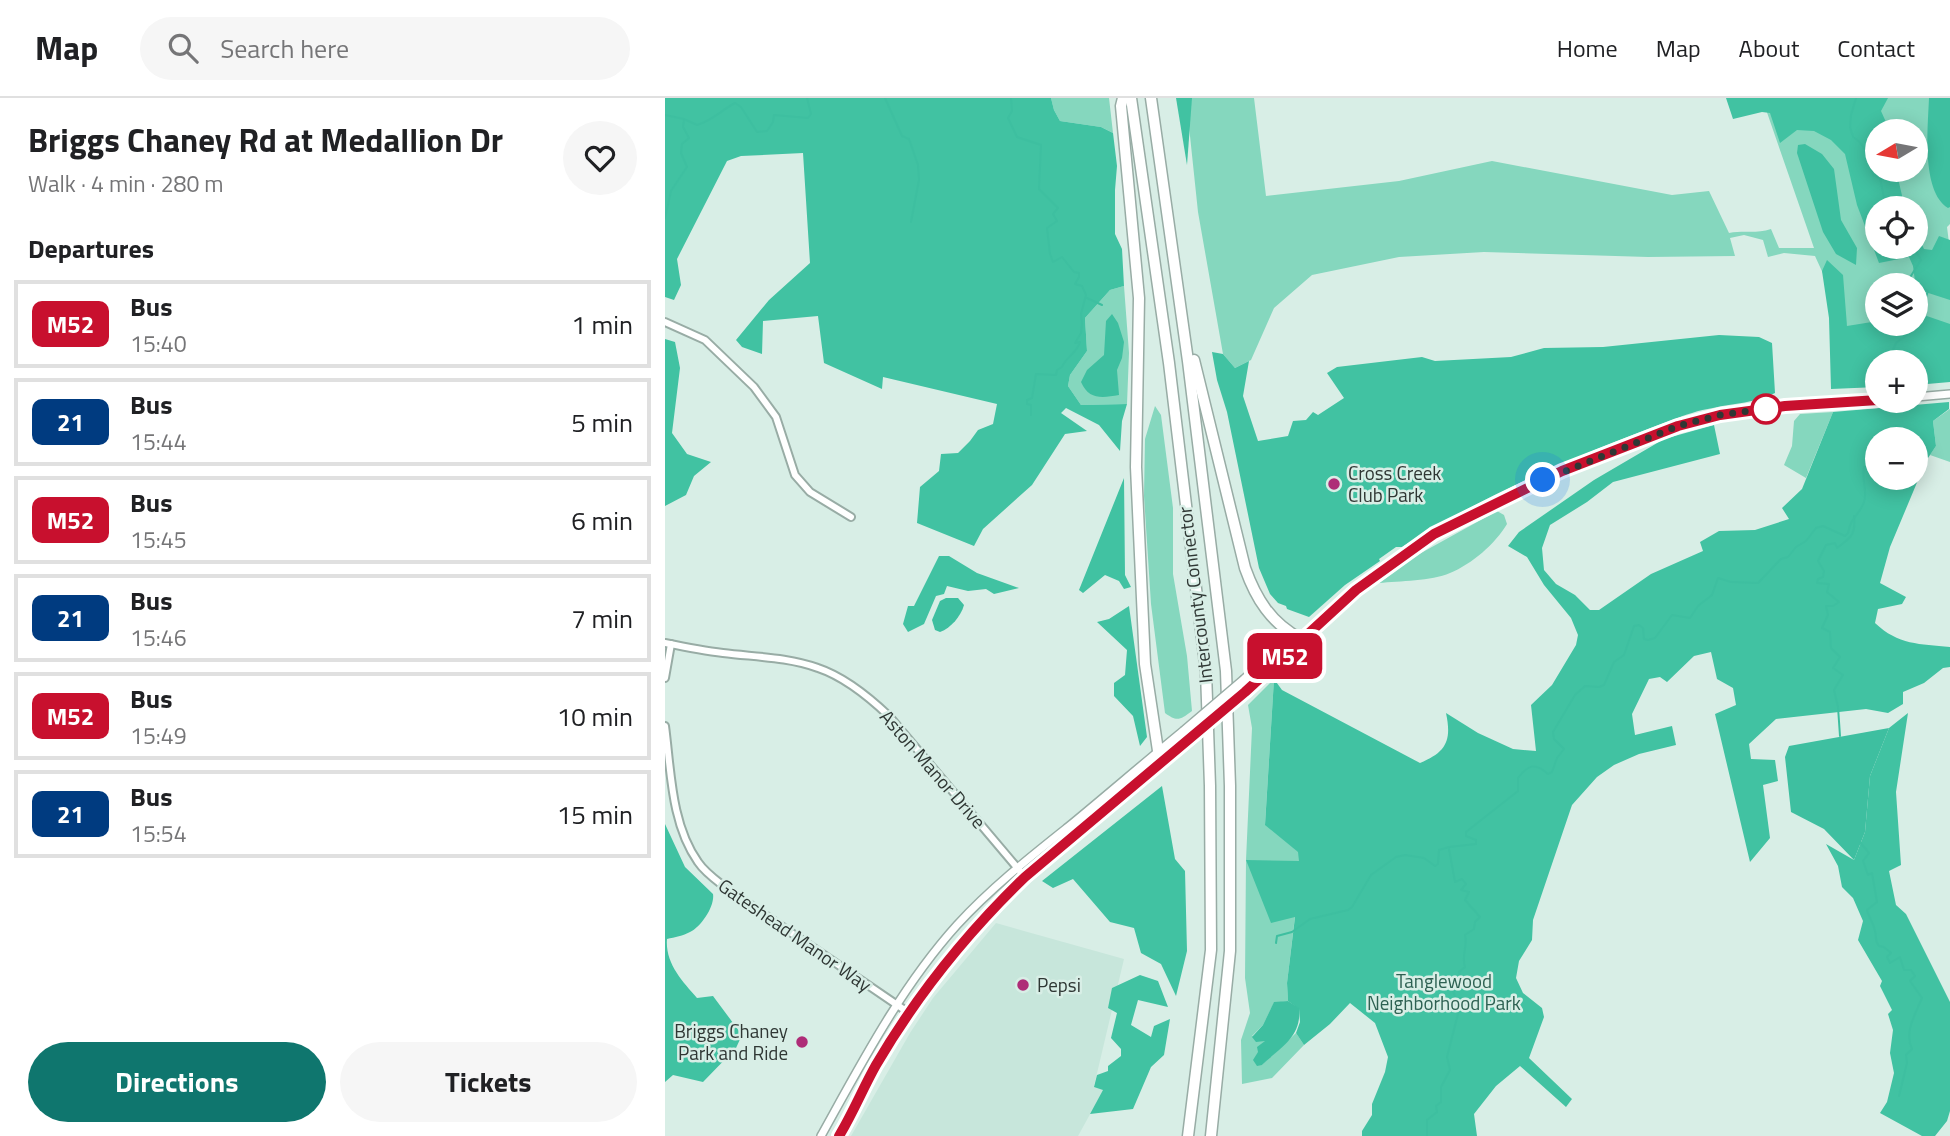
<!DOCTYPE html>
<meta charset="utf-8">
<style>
:root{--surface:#fff;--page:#f6f6f6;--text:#202124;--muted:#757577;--line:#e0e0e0;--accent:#0f766e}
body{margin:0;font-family:"Titillium Web",sans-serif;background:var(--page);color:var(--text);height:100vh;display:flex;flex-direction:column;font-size:26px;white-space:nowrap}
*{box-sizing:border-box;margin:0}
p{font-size:23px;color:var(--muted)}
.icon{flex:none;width:38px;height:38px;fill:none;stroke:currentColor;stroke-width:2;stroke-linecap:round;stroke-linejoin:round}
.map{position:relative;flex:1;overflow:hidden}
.details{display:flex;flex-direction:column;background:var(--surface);width:665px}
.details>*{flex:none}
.badge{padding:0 14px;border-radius:10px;font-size:24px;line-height:46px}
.needle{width:46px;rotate:260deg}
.tools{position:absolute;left:1200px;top:21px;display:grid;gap:14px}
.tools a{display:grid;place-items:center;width:63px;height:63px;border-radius:50%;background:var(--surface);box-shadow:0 4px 18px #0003;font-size:35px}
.you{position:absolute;width:35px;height:35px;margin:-18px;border:5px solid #fff;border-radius:50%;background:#1a73e8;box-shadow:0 0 0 10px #1a73e833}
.map>.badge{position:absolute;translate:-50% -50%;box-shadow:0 0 0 4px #fff}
h2{padding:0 28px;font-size:26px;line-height:63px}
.round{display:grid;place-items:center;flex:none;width:74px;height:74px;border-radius:37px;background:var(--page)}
.head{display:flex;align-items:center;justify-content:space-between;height:119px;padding:0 28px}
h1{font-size:33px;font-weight:700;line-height:52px}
.button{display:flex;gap:14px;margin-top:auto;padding:14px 28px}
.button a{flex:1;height:80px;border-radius:42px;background:var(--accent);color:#fff;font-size:28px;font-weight:700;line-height:80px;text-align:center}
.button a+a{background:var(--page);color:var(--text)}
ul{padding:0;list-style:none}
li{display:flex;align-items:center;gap:21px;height:88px;margin:0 14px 10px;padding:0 14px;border:4px solid var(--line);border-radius:0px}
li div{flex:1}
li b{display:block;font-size:26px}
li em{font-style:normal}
li .badge{min-width:77px;font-weight:700;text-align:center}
header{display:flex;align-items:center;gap:42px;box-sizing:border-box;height:98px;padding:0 35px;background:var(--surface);border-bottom:2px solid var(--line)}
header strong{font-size:33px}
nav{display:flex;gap:38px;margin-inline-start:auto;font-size:24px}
.search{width:490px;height:63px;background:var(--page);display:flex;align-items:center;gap:18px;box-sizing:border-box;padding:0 24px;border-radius:38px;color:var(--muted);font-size:26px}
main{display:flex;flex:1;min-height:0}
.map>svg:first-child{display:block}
.built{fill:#c7e6db}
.green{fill:#85d7be;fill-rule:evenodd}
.forest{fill:#41c2a2;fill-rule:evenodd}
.water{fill:#3ebfa0}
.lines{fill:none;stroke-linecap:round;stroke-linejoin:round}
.stream{stroke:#3ebfa0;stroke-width:2}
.tertiary-casing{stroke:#98aca5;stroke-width:10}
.secondary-casing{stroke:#98aca5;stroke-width:10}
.motorway-casing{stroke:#98aca5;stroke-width:13}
.tertiary{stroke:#fff;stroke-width:6}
.secondary{stroke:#fff;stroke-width:7}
.motorway{stroke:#fff;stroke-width:10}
.secondary-bridge-casing{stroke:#98aca5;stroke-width:10;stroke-linecap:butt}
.secondary-bridge{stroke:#fff;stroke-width:7}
.line-casing{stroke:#fff;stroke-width:16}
.line{stroke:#c8102e;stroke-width:10}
.walk{stroke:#2f3734;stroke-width:7;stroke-dasharray:0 12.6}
.stop-dot{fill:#fff;stroke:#c8102e;stroke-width:3.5}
.poi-dot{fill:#ae2c77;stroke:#d8eee6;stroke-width:2.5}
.labels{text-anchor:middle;stroke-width:5;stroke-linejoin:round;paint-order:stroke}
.poi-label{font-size:19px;fill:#2f3734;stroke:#d8eee6;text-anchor:start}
.street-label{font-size:19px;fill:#2f3734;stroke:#d8eee6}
.park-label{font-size:19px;fill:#2d6152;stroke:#d8eee6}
</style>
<header>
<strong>Map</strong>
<div class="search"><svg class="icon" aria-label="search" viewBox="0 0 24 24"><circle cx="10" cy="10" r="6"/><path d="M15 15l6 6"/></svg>Search here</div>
<nav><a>Home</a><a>Map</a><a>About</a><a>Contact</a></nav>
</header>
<main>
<section class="details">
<div class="head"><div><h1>Briggs Chaney Rd at Medallion Dr</h1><p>Walk · 4 min · 280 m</p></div><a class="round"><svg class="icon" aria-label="heart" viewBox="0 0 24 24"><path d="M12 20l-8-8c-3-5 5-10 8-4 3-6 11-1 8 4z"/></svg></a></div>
<h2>Departures</h2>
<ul>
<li><span class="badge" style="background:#c8102e;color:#fff">M52</span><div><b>Bus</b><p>15:40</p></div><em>1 min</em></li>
<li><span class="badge" style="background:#003b80;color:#fff">21</span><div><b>Bus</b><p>15:44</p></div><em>5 min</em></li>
<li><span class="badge" style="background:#c8102e;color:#fff">M52</span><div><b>Bus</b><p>15:45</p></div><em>6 min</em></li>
<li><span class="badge" style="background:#003b80;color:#fff">21</span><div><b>Bus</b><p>15:46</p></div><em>7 min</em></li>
<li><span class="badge" style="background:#c8102e;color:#fff">M52</span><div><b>Bus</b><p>15:49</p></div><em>10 min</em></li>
<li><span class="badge" style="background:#003b80;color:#fff">21</span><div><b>Bus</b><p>15:54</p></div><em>15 min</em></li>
</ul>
<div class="button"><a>Directions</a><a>Tickets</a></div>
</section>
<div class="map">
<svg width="1285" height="1038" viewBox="0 0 1285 1038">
<rect width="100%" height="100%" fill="#d8eee6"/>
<!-- built -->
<path class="built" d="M331,825L459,861L429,988L439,991L413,1038H186L245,935L268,900Z"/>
<!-- green -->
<g class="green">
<path d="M386,0H444L448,35L436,29L395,23L389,12Z"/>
<path d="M521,0H589L601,98L734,83L827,63L1007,97L1044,93L1064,135C1079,132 1092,136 1106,131L1114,150H1149L1097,0H1285V126L1282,129L1285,153V248L1182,228L1150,158L1119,155L1103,159L1098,142L1079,137L1065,140L1070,158L983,159L819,154L734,159L647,177L609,210L586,262L570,270L558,256L533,114ZM1213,33H1251V72H1213ZM1213,110H1251V149H1213ZM1213,187H1251V226H1213Z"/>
<path d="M459,188L464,255L462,306L416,307L403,288L405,277L422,253L420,220L445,192Z"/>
<path d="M490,308L496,317L508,410V476L522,558L527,613C515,622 512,624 500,615L486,506L479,398L480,341Z"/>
<path d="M1285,311V364L1265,357L1271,348L1268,323Z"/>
<path d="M1168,314L1141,380L1119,367L1127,348L1129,323L1135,316Z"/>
<path d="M832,413L839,417L842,426C830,446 807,466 785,475C766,483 735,483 714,485L747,460Z"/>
<path d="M609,581L600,726L634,754V764L582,763L630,818L622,885L623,903L609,905L598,927L587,938L601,943L597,967L631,935L639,947L607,980L577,986L576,942L585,915L580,880L581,762L587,630L583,607Z"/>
</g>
<!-- forest -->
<g class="forest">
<path d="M0,0H386L389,12L395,23L436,29L448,35L452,68L450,92V136L457,151L459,188L445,192L420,220L422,253L405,277L403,288L416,307L462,306L457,323L455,353L434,327L401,310L396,315L422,333L400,336L367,387L318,431L309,448L252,425L255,389L274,373L276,356L293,355L305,343L313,332L328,326L332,306L218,279L217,291L159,265L153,218L98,223L97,256L77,249L71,242L104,202L145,165L138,55L76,58L62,63L12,161L16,187L9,202L0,199Z"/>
<path d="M511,0H527L522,67Z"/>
<path d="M1061,0H1223L1216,13L1225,33H1213V72H1231L1240,110H1213V149H1251V134L1259,151L1267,152L1274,138L1285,142V202L1251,191L1248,168L1244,159L1214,165L1192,107L1180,56L1166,42L1149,33L1132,32L1115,45L1105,15L1097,14L1068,21Z"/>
<path d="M1162,162L1178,177L1182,228L1213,223V226H1251V217L1256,216L1285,226V284L1251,287V264H1213V289L1166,291L1164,220L1157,173Z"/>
<path d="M1054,237L1094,239L1107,245L1110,295C1091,305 1069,305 1048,310C1034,312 1020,317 1007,322C913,357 822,395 737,449H731L714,461L715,463L680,487L644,519L622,511L621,508L613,505L605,496L594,470L562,314L552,282L547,254L558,256L570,270L584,263L578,298L593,343L623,338L628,323L641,322L648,314L653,317L679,300L662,275L672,269L757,259L770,263L846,259L879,250L938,249Z"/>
<path d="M0,241L10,244L15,270L7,335L22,356L46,364L29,378L21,397L0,408Z"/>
<path d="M1284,304V311L1268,323L1271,348L1261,363L1225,449L1215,485L1241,499L1237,506L1213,511L1210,525C1233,547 1255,546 1285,549V569L1278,570L1259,585L1238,594V606L1223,615L1201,611L1111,621L1084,646L1086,661L1110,662L1113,683L1098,687L1105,740L1085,764L1050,616L1071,607L1068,590L1052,581L1046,554L1029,558L1002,584L995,579L984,581L967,616L970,637L1007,628L1011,647L974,656L949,667L932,679L907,707L868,822L867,842L854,863L851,880L858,895L877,910L879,919L864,960L907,1001L901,1009L855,968L831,988L809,1016L812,1038H697V1033L707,1017V1006L720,974L723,959L710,925L685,905L665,926L639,947L631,935L635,924L634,911L623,903L622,885L630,819L606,825L581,762L634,763L633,754L600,727L609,581L617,592L755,665C781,654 787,643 781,615L813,635L848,651L871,653L866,607L887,587L911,547L913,537L906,520L879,487L862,459L843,448L854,434L929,382L999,341L1049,327L1055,356L948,384L922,404L885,427L877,450L879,472L891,486L910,497L925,512H934L986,476L1038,453L1035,444L1054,433L1090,432L1124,421L1117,410L1137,391L1168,314ZM1213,341H1251V380H1213Z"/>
<path d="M459,380L460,477L466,489L459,491L454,483L440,477L418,495L414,492Z"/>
<path d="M274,458H284L312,475L354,490L329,496L321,491L303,493L282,488L279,496L271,498L259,526L243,534L238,526L243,508H249Z"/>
<path d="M464,508L482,639L475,648L468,618L449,598V585L460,577L462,552L432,524L444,521Z"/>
<path d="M1243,615L1231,694L1236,767L1224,773L1231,807L1241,816L1285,904V1013L1282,1023L1270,1038H1257L1215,1015L1222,1004L1229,975L1225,955L1228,932L1223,916L1227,912L1215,888L1217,883L1193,842L1198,823L1188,800L1177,789L1173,768L1161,746L1189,762L1200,734L1205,678L1224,630Z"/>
<path d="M497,688L510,761L520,773L522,853L511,898L496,866L476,855L469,830L445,824L408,781L388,790L377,783Z"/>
<path d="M0,726L20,769L48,796C50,808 36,829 25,834C18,838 10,839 2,841C0,865 17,883 32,900L48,898L77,937L71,950L38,984L8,977L0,984Z"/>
<path d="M475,877L493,883L503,909L473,902L466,927L486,939L489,928L505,921L499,957L486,969L468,1011L425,1016L438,992L429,989L432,977L443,973V968L456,958V951L446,940L452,915L443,910L447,890Z"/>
</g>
<!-- water -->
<g class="water">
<path d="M1264,0H1285V109L1283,110C1256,93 1263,29 1264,0Z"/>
<path d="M1140,46L1157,56L1169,71L1176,122L1192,150L1191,167L1171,156L1158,134L1132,55L1133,47Z"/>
<path d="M447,216L453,225L459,244L457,260L452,272L454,297C437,300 424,302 416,284L422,272L439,257L441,223Z"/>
<path d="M281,500H293L299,507C296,518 286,530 275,534L270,532L267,522L275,503Z"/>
<path d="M1224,630L1205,678L1200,734L1189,762L1159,731L1126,714L1120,659L1124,648Z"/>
<path d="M623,903L634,910C637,939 616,949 597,967L592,968L588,962L593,954L592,949L600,943L591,944L587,939L598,927L609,904Z"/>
</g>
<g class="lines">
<!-- stream -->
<g class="stream">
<path d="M220,0L237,38L244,41L253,67L254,82L246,124"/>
<path d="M346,0L347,13L343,20L352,39L376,47L374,91L393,110L388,116L392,123L382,130L385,156L388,164L397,159L409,174L414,175V179L410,186L417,188L421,197L416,216L417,226L416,235L410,245L415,244C412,255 401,259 397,269L392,272L391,277L371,276L367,300L362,302V306L366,307V317"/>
<path d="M1191,0L1186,17L1185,29L1188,39C1202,47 1204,63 1208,77L1215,80L1221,110"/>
<path d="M0,17L19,21L32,27C49,22 55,13 70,5L76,9L92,34L102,33L108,24L109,17L143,20L146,16L142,0"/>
<path d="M0,120L6,93L22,69L16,55L17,46L24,40L18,29L19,22"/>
<path d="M1233,149L1240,154L1250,152L1256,162L1244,181L1250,187"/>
<path d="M1251,188H1256L1263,193L1261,199L1251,198"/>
<path d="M422,200L437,207"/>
<path d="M1223,264L1231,245L1251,230L1248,226"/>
<path d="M1231,328L1244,339L1241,341"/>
<path d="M1175,638L1173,609L1169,592L1178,577L1168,570L1175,559L1166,550L1165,534L1157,530L1163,517L1161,508H1168L1174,504L1162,494L1164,486L1152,485L1153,481L1158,479L1159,473L1153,463L1161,447L1170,445L1172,450C1186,439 1191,437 1189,418"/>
<path d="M1195,744L1204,755L1198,763L1203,777L1207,775L1212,804L1202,812C1204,820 1209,826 1210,833C1212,840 1209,842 1214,848L1219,849L1226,855L1222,859L1225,865L1235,859L1239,872H1246L1250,878L1245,883L1257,900C1250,917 1239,934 1247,951L1241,957L1242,965L1234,998"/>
<path d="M611,845L612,838L627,834L645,821L683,812L687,809L706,777L731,759L740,757L759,760L770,768L773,766L774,752L784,749L811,746V742L801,738V734L853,693V680C863,667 870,664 883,676L887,674L892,660L899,651L889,641L888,634L910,597L920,588L934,589L939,587L949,564L959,557L969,528L974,527L978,530L979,541L983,542L990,540L1007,517L1025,520L1033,508L1047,497L1053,480L1066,484L1093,485L1116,461L1123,459L1131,449L1141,443L1151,430L1158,428L1180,438L1183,435C1186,418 1194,418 1199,404C1203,392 1196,381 1199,369L1213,370"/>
<path d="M762,1038V1022L772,1014L771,1008L776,1004V989L785,972L782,959L797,900L791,901L788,893L798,889L794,874L800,869C796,858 803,848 800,837L809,831L810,824L815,819L800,802L804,794L796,792L801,786L797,781L790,784L784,751"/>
</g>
<!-- tertiary casing -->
<g class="tertiary-casing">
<g id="tertiary">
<path d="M0,224L40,242L89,289L111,319L130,377L145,394L186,419"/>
<path d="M0,545C19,549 39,553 58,555C90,559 123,559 153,570C180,579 204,599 224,618L360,779"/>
<path d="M0,580L6,546"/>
<path d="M0,628C6,673 6,726 33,764C41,776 54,784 65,793L244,915"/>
</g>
</g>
<!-- secondary casing -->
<g class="secondary-casing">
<g id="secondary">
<path d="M1251,299L1285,296"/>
<path d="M579,581C595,566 613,545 635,541"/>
<path d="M580,594L691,492L769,437L897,373L1013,328L1055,317L1120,308L1213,302"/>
<path d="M156,1038C196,966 236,889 292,827C326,790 364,760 403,729C442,697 480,664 518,633"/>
<path d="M174,1038L210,968L244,915L307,832L360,779L519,646"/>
</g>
</g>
<!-- motorway casing -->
<g class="motorway-casing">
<g id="motorway">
<path d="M458,0L456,8L474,200L471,369L480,566L495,666"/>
<path d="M466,0L504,265L541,574L545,688L546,852L523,1038"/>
<path d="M486,0L523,263L561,573L565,688V853L546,1038"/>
<path d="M529,262L580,470C591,501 606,525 636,541"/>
</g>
</g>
<!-- tertiary -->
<use href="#tertiary" class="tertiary"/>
<!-- secondary -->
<use href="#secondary" class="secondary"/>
<!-- motorway -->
<use href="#motorway" class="motorway"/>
<!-- secondary-bridge casing -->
<g class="secondary-bridge-casing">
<g id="secondary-bridge">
<path d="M518,633L579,581"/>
<path d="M519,646L580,594"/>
</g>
</g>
<!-- secondary-bridge -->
<use href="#secondary-bridge" class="secondary-bridge"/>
</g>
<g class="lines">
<!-- line casing -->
<g class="line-casing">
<path id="line" d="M174,1038C188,1015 198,990 211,967C252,897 302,835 360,779L580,594L691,492L769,436L897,373L1013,328L1055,317L1120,308L1213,302"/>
</g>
<!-- line -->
<use href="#line" class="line"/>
<!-- walk -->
<path class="walk" d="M878,382L1013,328L1055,317L1114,309L1101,311"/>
</g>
<!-- markers -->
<circle class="stop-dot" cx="1101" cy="311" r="14"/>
<g class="poi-dot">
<circle cx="669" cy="386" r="7"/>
<circle cx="358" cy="887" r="7"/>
<circle cx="137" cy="944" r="7"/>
</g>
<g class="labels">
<!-- poi labels -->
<g class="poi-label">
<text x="683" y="382">Cross Creek<tspan x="683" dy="22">Club Park</tspan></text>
<text x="372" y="894">Pepsi</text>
<text x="123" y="940" text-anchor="end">Briggs Chaney<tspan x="123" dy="22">Park and Ride</tspan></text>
</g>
<!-- street labels -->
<g class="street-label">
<text transform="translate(530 497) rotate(-97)" y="7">Intercounty Connector</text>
<text transform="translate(268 671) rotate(49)" y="7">Aston Manor Drive</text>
<text transform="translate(130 837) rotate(35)" y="7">Gateshead Manor Way</text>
</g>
<!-- park labels -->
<g class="park-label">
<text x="779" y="890">Tanglewood<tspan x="779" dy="22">Neighborhood Park</tspan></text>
</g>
</g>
</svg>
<div class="tools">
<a><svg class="needle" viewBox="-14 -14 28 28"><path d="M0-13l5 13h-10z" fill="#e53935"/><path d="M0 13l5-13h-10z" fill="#757577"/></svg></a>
<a><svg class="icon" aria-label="locate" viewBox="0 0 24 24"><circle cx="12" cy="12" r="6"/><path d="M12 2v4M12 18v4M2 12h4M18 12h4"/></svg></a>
<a><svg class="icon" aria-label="layers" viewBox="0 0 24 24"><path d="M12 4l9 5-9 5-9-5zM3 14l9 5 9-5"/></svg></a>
<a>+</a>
<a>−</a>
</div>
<div class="you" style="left:878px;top:382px"></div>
<b class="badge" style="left:620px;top:558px;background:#c8102e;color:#fff">M52</b>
</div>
</main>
